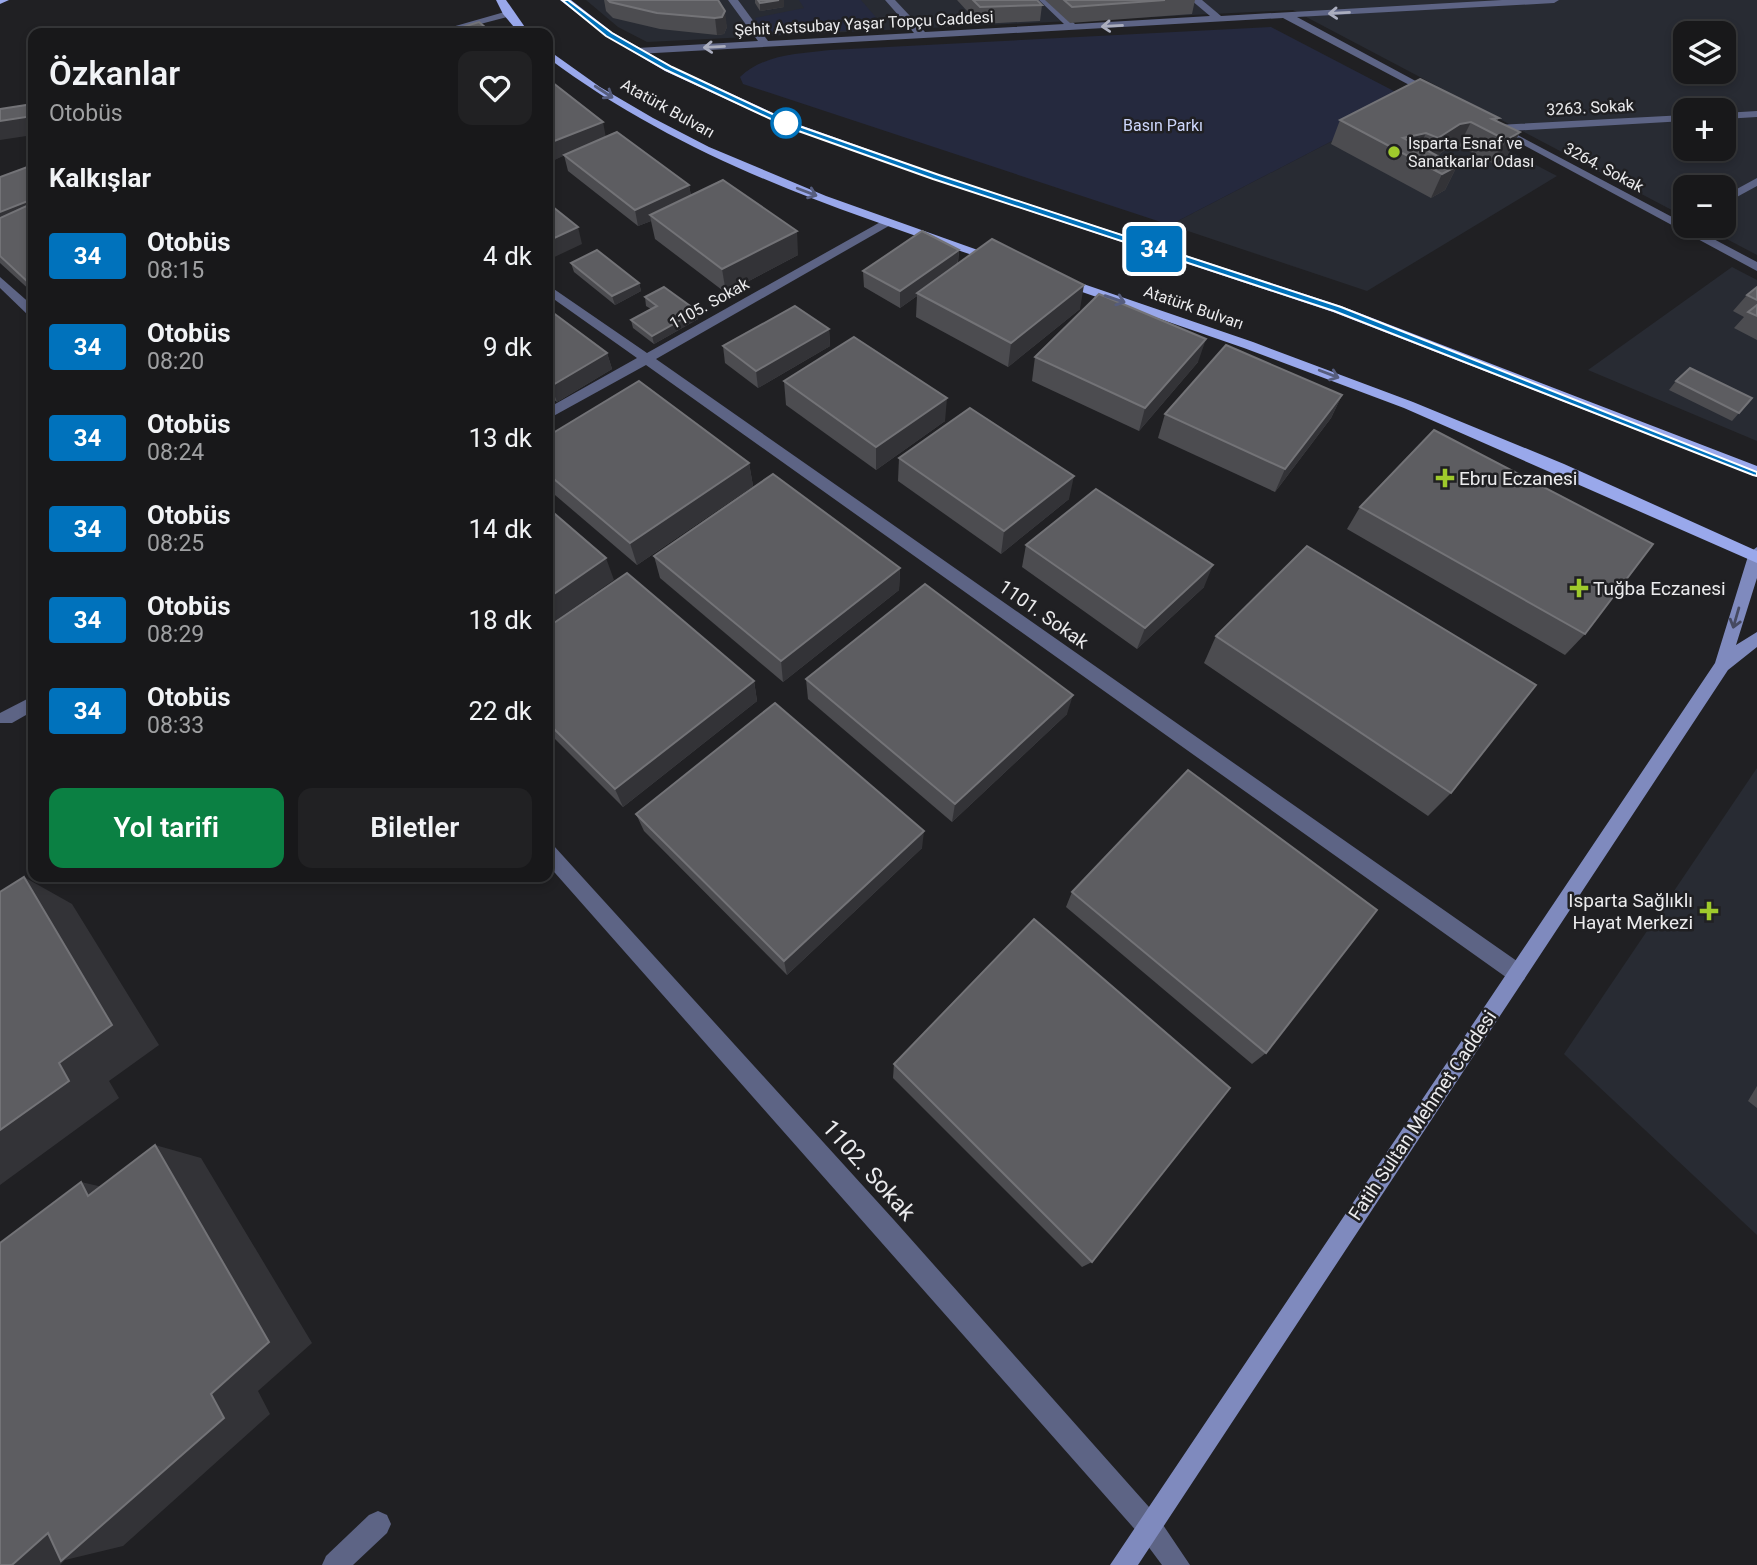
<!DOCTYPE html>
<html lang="tr">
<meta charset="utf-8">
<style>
:root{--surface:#18181a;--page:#212123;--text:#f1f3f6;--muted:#9fa0a2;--line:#363739;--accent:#0b8043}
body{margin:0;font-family:Roboto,sans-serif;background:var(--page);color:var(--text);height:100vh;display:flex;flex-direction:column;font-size:26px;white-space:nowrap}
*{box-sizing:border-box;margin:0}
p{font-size:23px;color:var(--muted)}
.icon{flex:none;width:38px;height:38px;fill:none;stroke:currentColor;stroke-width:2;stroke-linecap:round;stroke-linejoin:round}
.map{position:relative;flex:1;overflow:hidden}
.sheet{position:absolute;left:28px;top:28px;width:525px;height:854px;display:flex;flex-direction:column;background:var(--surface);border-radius:14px;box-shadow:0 4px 10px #0003,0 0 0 2px var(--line)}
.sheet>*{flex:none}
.badge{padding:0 14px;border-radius:5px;font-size:24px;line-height:46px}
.controls{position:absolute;left:1673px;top:21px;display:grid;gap:14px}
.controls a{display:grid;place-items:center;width:63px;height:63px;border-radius:14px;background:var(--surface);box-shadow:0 4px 10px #0003,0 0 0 2px var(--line);font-size:35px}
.map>.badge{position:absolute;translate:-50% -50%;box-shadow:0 0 0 4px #fff}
h2{padding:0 21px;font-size:26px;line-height:63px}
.round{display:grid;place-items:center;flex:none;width:74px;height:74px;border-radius:14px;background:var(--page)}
.headline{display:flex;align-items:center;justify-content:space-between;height:119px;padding:0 21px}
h1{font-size:33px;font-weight:600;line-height:52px}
.cta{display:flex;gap:14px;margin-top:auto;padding:14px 21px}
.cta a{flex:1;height:80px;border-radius:14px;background:var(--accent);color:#fff;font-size:28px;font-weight:600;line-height:80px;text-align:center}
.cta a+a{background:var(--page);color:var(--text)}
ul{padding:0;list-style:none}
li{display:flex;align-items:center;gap:21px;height:91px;padding:0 21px}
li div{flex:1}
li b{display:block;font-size:26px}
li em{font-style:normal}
li .badge{min-width:77px;font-weight:700;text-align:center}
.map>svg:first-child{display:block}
.built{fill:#282b33;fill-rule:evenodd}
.green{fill:#25293e}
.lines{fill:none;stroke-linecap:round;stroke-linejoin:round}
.lane{fill:#5d6485;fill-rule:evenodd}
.street{fill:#5d6485;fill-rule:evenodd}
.secondary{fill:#7f8abe;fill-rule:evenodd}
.primary{fill:#99a8eb;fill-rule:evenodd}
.wall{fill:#4c4c50}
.shaded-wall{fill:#333337}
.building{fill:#5d5d61;stroke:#737377;stroke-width:2}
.oneway{stroke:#abaebe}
.oneway2{stroke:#565d7d}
.oneway3{stroke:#464a61}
.line{fill:#0072bc;stroke:#fff;stroke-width:2}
.stop-dot{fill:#fff;stroke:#0072bc;stroke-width:3.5}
.poi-dot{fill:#9fca2c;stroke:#202023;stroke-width:2.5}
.labels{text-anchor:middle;stroke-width:5;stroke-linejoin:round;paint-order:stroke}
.far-street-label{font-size:16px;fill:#ebebed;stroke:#202023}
.far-park-label{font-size:16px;fill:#ced7fc;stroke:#202023}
.far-poi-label{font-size:16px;fill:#ebebed;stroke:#202023;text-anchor:start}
.poi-label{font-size:19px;fill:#ebebed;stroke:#202023;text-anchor:start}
.street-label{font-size:19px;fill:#ebebed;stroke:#202023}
.near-street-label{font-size:23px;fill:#ebebed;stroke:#202023}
</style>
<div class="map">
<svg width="1757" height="1565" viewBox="0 0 1757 1565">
<rect width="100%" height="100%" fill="#202023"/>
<!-- built -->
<g class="built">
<path d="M586,0H1757V255L1702,226H1724V187H1685V217L1293,10L647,42L618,27ZM1685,33H1724V72H1685ZM1685,110H1724V149H1685Z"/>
<path d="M1411,100L1557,176L1367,291L1170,225Z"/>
<path d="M1732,267L1757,280V441L1588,370Z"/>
<path d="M1757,768V1235L1564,1054Z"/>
</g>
<!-- green -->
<g class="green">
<path d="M799,0H861L886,29L765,34L755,18L804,8Z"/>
<path d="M1271,27L1411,100L1170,225L743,84L740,77C765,54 797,54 830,50Z"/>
</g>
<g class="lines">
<!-- lane -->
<path class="lane" d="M378,1511L387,1515L391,1524L387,1533L353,1565H322L326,1556L369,1515Z"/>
<!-- street -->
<g class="street">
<path d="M728,0H738L768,41L914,33L885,0H895L925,32L1064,24L1039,0H1050L1075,24L1210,16L1191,0H1202L1221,16L1502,0H1559L1554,3L1297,17L1436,92V96L1432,97L1283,18L637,54L632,51L637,48L758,41Z"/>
<path d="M508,11L511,12V16L446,33H431Z"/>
<path d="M1757,111V117L1724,119V113Z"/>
<path d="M1685,115V121L1510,131L1757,262V271L1492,128L1497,125Z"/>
<path d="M1757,178V186L1724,204V196Z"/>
<path d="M884,220L894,223L656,359L1524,966L1527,973L1524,980L1517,982L1510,980L646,365L548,419V408L637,358L548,295V285L647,353Z"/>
<path d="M0,277L33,306V317L29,316L0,288Z"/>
<path d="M33,696V711L12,723H0V713Z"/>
<path d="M548,844L554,846L894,1220L1157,1516L1190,1565H1162L1139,1534L548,865Z"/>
</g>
<!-- secondary -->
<path class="secondary" d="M1757,547V578L1736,645L1757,632V647L1728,670L1138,1565H1110L1715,663L1749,553Z"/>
<!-- primary -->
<g class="primary">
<path d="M0,0H9L0,4Z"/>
<path d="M496,0H506L529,33H519L503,14Z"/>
<path d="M560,0H571L612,32L673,67L797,124L940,175L1341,306L1757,466V477L1333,312L932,179L789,128L665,71L606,36Z"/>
<path d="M548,50L600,87L653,118L709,147L826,196L1003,259L993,262C833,208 685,160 548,58Z"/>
<path d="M1063,277L1253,342L1413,402L1564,464L1757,551V563L1404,408L1244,348L1059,284V278Z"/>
</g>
</g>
<!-- wall -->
<g class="wall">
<path d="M604,0H718L727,27L724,34L717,35L660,29L613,18L606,11Z"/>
<path d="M755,0H784V7L760,11L755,3Z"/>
<path d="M957,0H1037L1042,5L1040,21L979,24Z"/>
<path d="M1045,0H1195L1192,14L1070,23Z"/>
<path d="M548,79L606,137L689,185L691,196L798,255L726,293L655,239L651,221L638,226L568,171L564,155L554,160L548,155Z"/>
<path d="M1499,118L1497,121L1520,132L1507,156L1494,164L1459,146L1448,148L1437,156L1457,166L1445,190L1431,198L1331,144L1340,120Z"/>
<path d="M33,165V293L0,263V177Z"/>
<path d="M959,250L958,263L1080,309L1008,367L916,317L917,296L900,308L864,287L863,271Z"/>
<path d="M571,263L639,283L641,291L615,305L574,272Z"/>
<path d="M1757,287V340L1734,328L1744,317L1733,311L1747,295Z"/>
<path d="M645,297L698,319L654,344L633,328L631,320L651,309L646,306Z"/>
<path d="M548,309L607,353L612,369L557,402L548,395Z"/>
<path d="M829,329L830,346L758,388L725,363L723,346Z"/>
<path d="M1035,357L1198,362L1139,431L1032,381Z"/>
<path d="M784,381L945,421L876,470L786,405Z"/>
<path d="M1676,381L1752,398L1732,421L1669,390Z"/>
<path d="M1342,395L1331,418L1275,492L1158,438L1165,414Z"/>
<path d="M548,436L749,463L753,486L637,565L548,489Z"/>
<path d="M899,458L1069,499L1001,554L898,481Z"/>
<path d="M1360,507L1585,634L1565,655L1347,529Z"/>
<path d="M1026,545L1204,587L1137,649L1022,567Z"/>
<path d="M654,556L900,568L899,590L783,682L660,578Z"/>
<path d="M548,627L754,681L757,701L623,807L548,732Z"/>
<path d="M1216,636L1451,793L1428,816L1204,663Z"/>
<path d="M806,679L1067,714L952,822L808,699Z"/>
<path d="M636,814L922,848L787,975L644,831Z"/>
<path d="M1072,892L1266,1053L1252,1064L1066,907Z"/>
<path d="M894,1064L1092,1262L1082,1267L893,1078Z"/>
<path d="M1757,1086V1108L1748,1101Z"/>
</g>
<!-- shaded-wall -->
<g class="shaded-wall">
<path d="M779,0H784V7L760,11V3Z"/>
<path d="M725,11L727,27L724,34L717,35L715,18Z"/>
<path d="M33,116V135L0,140V121Z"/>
<path d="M603,122L606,138L554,160L549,143Z"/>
<path d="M1471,122L1459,146L1448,148L1427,163L1438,138L1460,124Z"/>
<path d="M1520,132L1507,156L1494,164L1506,140Z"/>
<path d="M1426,133L1415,157L1403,138Z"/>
<path d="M1457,166L1445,190L1431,198L1442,174Z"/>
<path d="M689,185L692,202L650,215L651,221L638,226L635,210Z"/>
<path d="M33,199V221L0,233V212Z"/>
<path d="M578,227L582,244L548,260V241Z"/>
<path d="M797,231L798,255L726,293L722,269Z"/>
<path d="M959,250L957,267L917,293V296L900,308V291Z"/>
<path d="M639,283L641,291L615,305L612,296Z"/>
<path d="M1084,285L1080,309L1008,367L1011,343Z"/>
<path d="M697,311L698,319L654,344L652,336Z"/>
<path d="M829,329L830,346L758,388L756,371Z"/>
<path d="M1206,339L1198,362L1139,431L1145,408Z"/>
<path d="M607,353L612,369L557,402L551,386Z"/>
<path d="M1342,395L1331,418L1275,492L1285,469Z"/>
<path d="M947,398L945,421L876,470V447Z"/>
<path d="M749,463L753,486L637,565L630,543Z"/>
<path d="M1074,476L1069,499L1001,554L1004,531Z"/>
<path d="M606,558L614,580L548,626V598Z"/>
<path d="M1213,565L1204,587L1137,649L1145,628Z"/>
<path d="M900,568L899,590L783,682L781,661Z"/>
<path d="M754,681L757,701L623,807L615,789Z"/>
<path d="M1073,695L1067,714L952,822L955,804Z"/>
<path d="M924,831L922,848L787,975L784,961Z"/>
<path d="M24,877L72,904L159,1045L109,1081L119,1098L0,1185V1130L59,1063Z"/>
<path d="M155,1145L201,1158L312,1343L258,1391L270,1414L123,1546L65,1560L60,1565H12L211,1394Z"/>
<path d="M81,1182L133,1194L88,1196Z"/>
</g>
<!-- building -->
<g class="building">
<path d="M608,0H718L725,11L722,17L715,18L657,13L610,2Z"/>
<path d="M758,0H779L760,3Z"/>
<path d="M973,0H1037L1042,5L980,7Z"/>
<path d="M1064,0H1165L1072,7Z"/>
<path d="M479,22L492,33H443Z"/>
<path d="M548,79L603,122L549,143L548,142Z"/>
<path d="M1420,79L1499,118L1492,119L1520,132L1506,140L1471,122L1460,124L1438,138L1426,133L1403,138L1457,166L1442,174L1340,120Z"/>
<path d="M33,104V116L0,121V109Z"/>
<path d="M617,132L689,185L635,210L564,155Z"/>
<path d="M33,165V199L0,212V177Z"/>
<path d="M723,180L797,231L722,269L650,215Z"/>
<path d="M33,203V281L29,283L0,256V218Z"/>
<path d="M548,203L578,227L548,241Z"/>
<path d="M922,231L959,250L900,291L863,271Z"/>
<path d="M992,239L1084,285L1011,343L917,293Z"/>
<path d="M597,250L639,283L612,296L571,263Z"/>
<path d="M664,287L697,311L652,336L631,320L657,306L645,297Z"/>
<path d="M1757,287V300L1747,295Z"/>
<path d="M1099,294L1206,339L1145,408L1035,357Z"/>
<path d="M1757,305V316L1748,312Z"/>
<path d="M795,306L829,329L756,371L723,346Z"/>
<path d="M548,309L607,353L551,386L548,383Z"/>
<path d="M854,337L947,398L876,447L784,381Z"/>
<path d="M1226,345L1342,395L1285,469L1165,414Z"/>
<path d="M1690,368L1752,398L1739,413L1676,381Z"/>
<path d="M639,381L749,463L630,543L548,474V436Z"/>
<path d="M970,408L1074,476L1004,531L899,458Z"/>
<path d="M1434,430L1653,544L1585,634L1360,507Z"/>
<path d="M773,474L900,568L781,661L654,556Z"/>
<path d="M1096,489L1213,565L1145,628L1026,545Z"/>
<path d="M548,508L606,558L548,598Z"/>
<path d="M1307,546L1536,685L1451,793L1216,636Z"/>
<path d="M627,573L754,681L615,789L548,723V627Z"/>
<path d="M925,584L1073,695L955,804L806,679Z"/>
<path d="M775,703L924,831L784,961L636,814Z"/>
<path d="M1188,770L1377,910L1266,1053L1072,892Z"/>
<path d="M24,877L112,1025L59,1063L69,1081L0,1130V892Z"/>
<path d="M1034,919L1230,1088L1092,1262L894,1064Z"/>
<path d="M155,1145L269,1342L211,1394L224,1418L61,1561L48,1533L12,1565H0V1243L81,1182L88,1196Z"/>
</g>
<!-- one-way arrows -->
<defs><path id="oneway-shaft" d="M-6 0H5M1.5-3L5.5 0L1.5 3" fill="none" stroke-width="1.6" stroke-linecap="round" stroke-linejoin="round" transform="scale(1.75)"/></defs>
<g class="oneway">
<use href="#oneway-shaft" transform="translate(1339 13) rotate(177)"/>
<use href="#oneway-shaft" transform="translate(1112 26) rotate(177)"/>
<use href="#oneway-shaft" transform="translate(714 47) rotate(177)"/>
</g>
<g class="oneway2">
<use href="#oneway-shaft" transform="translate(604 92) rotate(33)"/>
<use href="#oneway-shaft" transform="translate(807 192) rotate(21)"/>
<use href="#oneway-shaft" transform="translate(1115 299) rotate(19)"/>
<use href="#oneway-shaft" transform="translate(1329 374) rotate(21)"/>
</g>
<use class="oneway3" href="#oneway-shaft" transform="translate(1736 618) rotate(106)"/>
<!-- line -->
<path class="line" d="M562,0H568L612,33L672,67L796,125L939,175L1341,307L1757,472V476L1753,475L1334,311L933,179L790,128L666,70L606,36Z"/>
<!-- markers -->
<circle class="stop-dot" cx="786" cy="123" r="14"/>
<g class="poi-dot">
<circle cx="1394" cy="152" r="7"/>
<path d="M1441.5 467.5h7v7h7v7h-7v7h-7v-7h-7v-7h7z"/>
<path d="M1575.5 577.5h7v7h7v7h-7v7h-7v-7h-7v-7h7z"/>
<path d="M1705.5 900.5h7v7h7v7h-7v7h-7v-7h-7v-7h7z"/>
</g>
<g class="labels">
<!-- far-street labels -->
<g class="far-street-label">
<text transform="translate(864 23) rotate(-3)" y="6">Şehit Astsubay Yaşar Topçu Caddesi</text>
<text transform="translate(1590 107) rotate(-3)" y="6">3263. Sokak</text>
<text transform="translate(668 108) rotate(29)" y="6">Atatürk Bulvarı</text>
<text transform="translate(1604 167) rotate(28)" y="6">3264. Sokak</text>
<text transform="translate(709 303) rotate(-29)" y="6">1105. Sokak</text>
<text transform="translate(1194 307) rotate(19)" y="6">Atatürk Bulvarı</text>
</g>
<!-- far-park labels -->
<g class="far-park-label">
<text x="1163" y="131">Basın Parkı</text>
</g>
<!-- far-poi labels -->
<g class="far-poi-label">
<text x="1408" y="149">Isparta Esnaf ve<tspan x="1408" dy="18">Sanatkarlar Odası</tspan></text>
</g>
<!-- poi labels -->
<g class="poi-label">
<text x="1459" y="485">Ebru Eczanesi</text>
<text x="1593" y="595">Tuğba Eczanesi</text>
<text x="1693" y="907" text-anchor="end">Isparta Sağlıklı<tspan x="1693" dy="22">Hayat Merkezi</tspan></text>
</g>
<!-- street labels -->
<g class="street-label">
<text transform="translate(1044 614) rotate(35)" y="7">1101. Sokak</text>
<text transform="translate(1422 1115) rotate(-56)" y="7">Fatih Sultan Mehmet Caddesi</text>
</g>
<!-- near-street labels -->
<g class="near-street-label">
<text transform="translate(869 1170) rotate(48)" y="8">1102. Sokak</text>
</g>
</g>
</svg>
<div class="controls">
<a><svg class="icon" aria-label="layers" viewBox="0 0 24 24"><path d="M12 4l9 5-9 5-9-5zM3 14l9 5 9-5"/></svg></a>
<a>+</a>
<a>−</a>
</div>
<b class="badge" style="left:1154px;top:249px;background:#0072bc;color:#fff">34</b>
<section class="sheet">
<div class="headline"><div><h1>Özkanlar</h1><p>Otobüs</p></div><a class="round"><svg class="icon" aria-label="heart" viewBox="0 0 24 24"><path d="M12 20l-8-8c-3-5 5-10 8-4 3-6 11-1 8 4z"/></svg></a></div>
<h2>Kalkışlar</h2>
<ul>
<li><span class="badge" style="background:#0072bc;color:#fff">34</span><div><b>Otobüs</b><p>08:15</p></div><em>4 dk</em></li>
<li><span class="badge" style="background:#0072bc;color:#fff">34</span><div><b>Otobüs</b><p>08:20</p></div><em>9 dk</em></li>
<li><span class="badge" style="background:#0072bc;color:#fff">34</span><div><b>Otobüs</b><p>08:24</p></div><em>13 dk</em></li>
<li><span class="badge" style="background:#0072bc;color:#fff">34</span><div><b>Otobüs</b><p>08:25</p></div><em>14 dk</em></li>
<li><span class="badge" style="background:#0072bc;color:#fff">34</span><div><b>Otobüs</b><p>08:29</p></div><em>18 dk</em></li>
<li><span class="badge" style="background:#0072bc;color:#fff">34</span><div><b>Otobüs</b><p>08:33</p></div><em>22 dk</em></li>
</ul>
<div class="cta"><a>Yol tarifi</a><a>Biletler</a></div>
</section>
</div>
